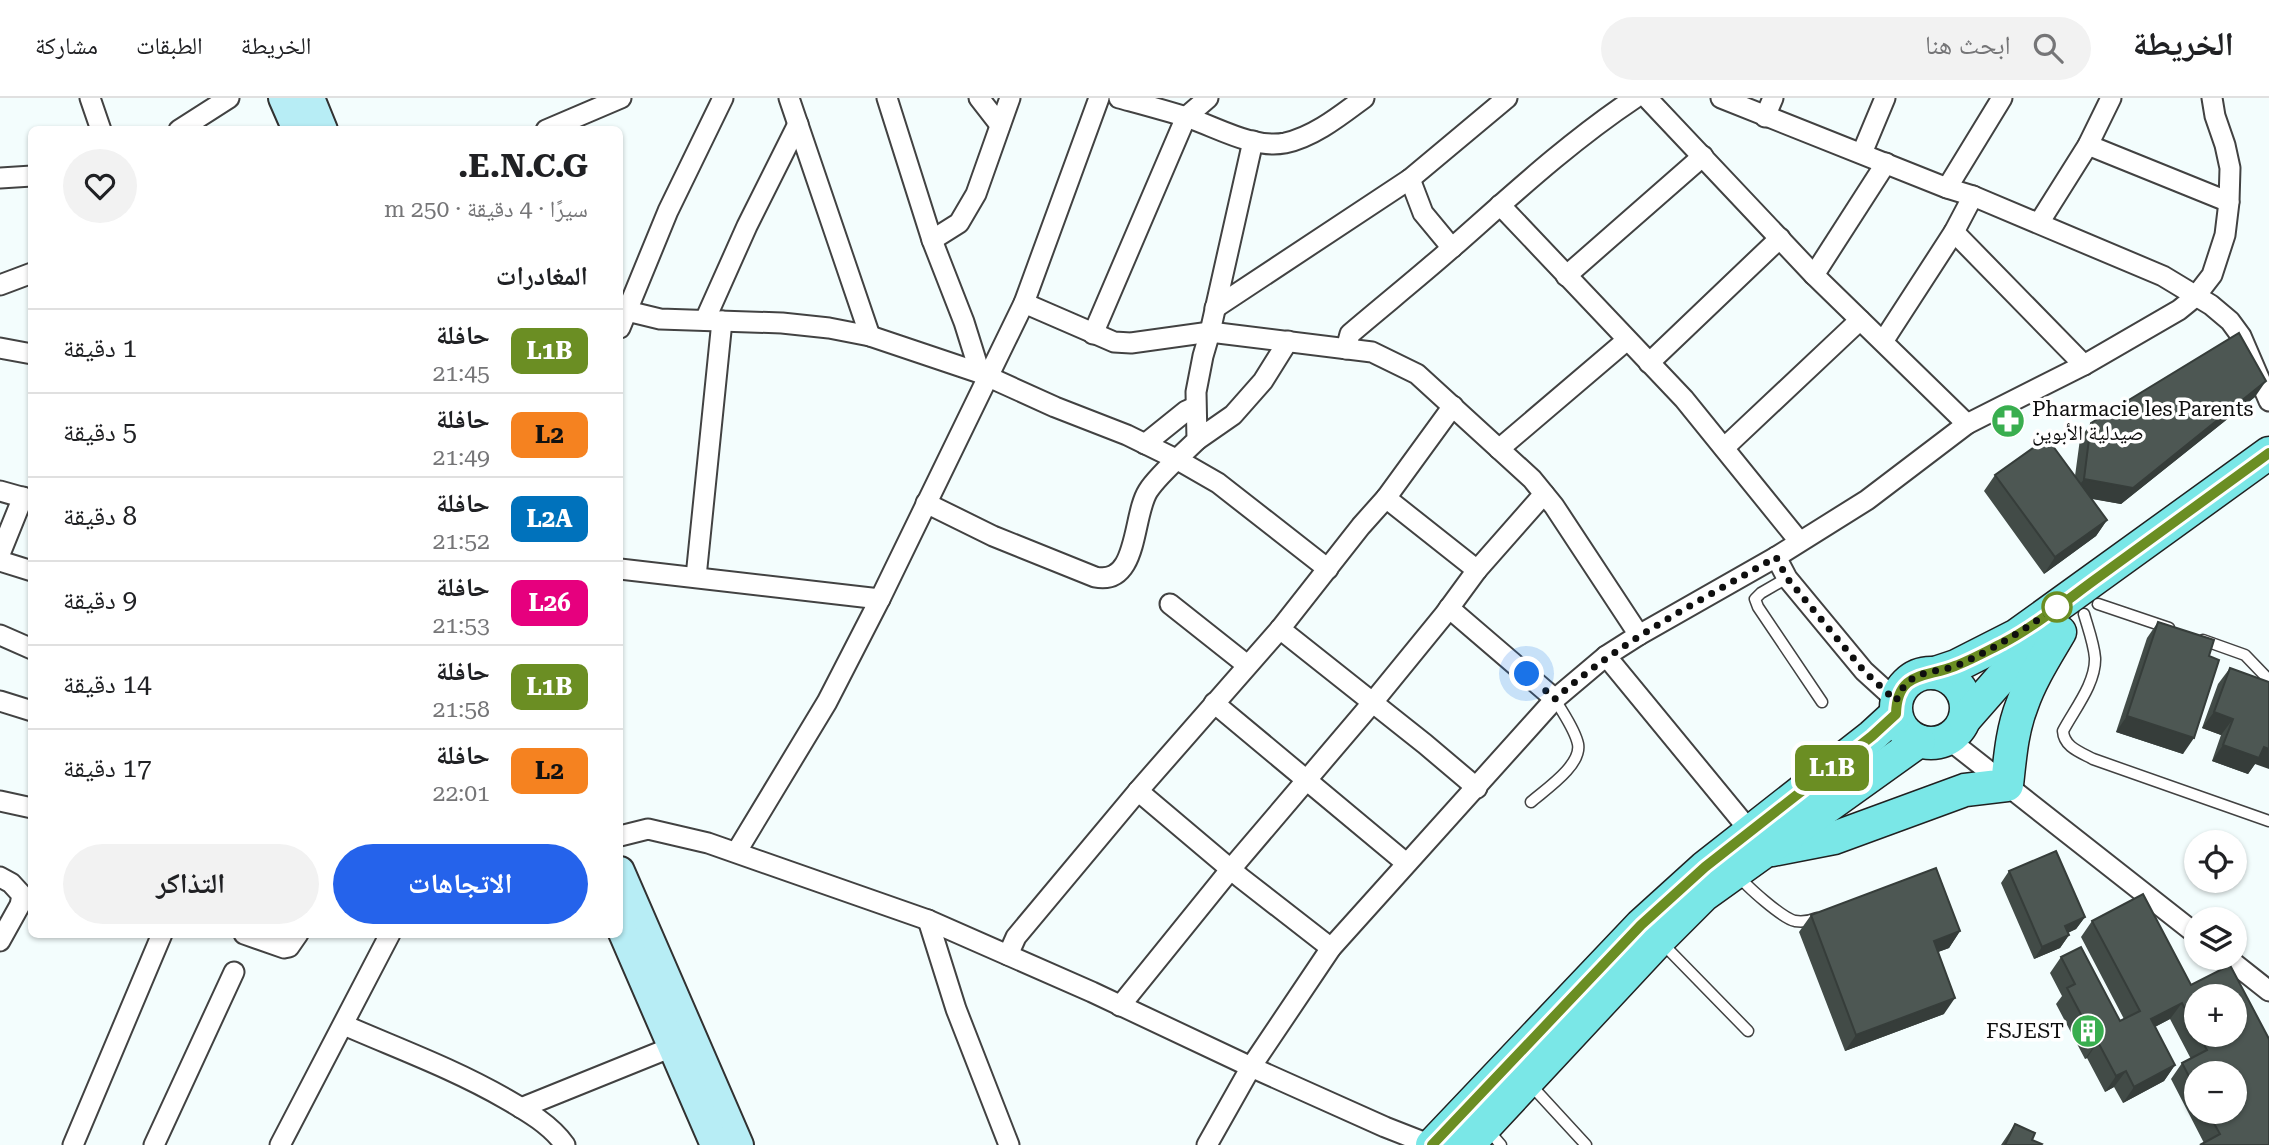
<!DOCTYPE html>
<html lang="ar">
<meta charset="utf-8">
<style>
:root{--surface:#fff;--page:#f2f2f2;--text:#202124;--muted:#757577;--line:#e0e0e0;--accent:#2563eb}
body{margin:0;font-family:"Roboto Serif","Noto Naskh Arabic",serif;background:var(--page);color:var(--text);direction:rtl;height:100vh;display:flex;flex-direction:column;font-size:26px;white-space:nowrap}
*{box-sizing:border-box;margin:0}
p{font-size:23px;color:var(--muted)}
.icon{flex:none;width:38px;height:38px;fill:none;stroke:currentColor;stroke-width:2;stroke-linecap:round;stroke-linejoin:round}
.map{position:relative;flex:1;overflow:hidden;direction:ltr}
.panel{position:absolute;left:28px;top:28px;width:595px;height:812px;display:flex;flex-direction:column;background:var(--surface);border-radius:10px;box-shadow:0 2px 5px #0004;direction:rtl}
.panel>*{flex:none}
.badge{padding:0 14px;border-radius:10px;font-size:24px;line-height:46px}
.buttons{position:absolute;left:2184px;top:732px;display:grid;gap:14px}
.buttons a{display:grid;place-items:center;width:63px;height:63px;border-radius:50%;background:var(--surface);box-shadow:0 2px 5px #0004;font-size:35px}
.you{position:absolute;width:35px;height:35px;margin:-18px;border:5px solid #fff;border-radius:50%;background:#1a73e8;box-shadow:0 0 0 10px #1a73e833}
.map>.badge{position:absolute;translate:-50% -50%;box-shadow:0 0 0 4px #fff}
h2{padding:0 35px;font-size:26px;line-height:63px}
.round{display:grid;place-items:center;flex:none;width:74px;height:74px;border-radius:37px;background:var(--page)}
.headline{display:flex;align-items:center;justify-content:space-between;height:119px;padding:0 35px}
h1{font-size:33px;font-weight:700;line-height:52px}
.button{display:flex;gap:14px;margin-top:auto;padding:14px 35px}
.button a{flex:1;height:80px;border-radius:42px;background:var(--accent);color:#fff;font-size:28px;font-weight:700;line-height:80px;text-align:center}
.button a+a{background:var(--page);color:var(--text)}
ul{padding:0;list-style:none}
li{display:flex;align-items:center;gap:21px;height:84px;padding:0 35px;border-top:2px solid var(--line)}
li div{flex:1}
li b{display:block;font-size:26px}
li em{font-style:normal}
li .badge{min-width:77px;font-weight:700;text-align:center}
header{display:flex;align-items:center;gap:42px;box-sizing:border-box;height:98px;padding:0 35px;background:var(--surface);border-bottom:2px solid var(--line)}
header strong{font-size:33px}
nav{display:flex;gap:38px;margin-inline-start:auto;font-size:24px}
.search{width:490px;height:63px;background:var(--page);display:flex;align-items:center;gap:18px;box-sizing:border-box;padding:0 24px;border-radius:38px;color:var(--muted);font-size:26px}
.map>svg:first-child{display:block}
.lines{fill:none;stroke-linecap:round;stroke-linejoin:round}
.lane-casing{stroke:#424242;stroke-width:13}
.street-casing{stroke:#424242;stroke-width:23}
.secondary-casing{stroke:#313131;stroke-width:32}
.primary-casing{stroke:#202020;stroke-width:35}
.lane{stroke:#fff;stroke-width:10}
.street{stroke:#fff;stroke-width:19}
.secondary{stroke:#b7edf5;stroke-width:28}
.primary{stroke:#7ae7e7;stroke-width:32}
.wall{fill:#424b47;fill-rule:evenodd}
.shaded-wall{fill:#363d3a}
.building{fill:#4d5753;stroke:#363d3a;stroke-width:2}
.line-casing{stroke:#fff;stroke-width:16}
.line{stroke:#6b8e23;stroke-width:10}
.walk{stroke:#0f0f0f;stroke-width:7;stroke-dasharray:0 12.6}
.stop-dot{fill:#fff;stroke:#6b8e23;stroke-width:3.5}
.labels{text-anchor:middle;stroke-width:7;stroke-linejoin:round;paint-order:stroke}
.poi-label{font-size:21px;fill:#0f0f0f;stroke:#fff;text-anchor:start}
</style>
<header>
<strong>الخريطة</strong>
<div class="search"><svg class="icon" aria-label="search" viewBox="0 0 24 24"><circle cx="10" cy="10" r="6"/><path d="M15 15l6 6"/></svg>ابحث هنا</div>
<nav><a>الخريطة</a><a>الطبقات</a><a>مشاركة</a></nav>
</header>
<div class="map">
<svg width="2269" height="1047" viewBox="0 0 2269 1047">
<rect width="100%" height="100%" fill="#f3fdfd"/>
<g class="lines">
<!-- lane casing -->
<g class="lane-casing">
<g id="lane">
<path d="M1787,480L1761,495L1755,501L1758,509L1822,604"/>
<path d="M2098,506L2169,530"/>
<path d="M2084,516C2088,530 2094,546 2095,560C2096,585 2074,612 2063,633C2064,649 2080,654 2093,661L2269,723"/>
<path d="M2203,542L2245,557L2269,582"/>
<path d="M1531,704C1546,691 1582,667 1578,646C1575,631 1562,614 1555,601"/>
<path d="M1738,777C1746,788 1782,820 1795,823C1802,824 1810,823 1817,820"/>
<path d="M1663,846L1748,933"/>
<path d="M1529,985L1586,1047"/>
<path d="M1489,1033L1501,1047"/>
</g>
</g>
<!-- street casing -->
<g class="street-casing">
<g id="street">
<path d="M90,0L101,32"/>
<path d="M789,0L870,238"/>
<path d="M887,0L932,142L964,224L980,275"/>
<path d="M979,0L1000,27"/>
<path d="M1119,0C1141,6 1164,12 1186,19C1217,29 1252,51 1285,45C1314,39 1341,17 1364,0"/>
<path d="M1647,0L1814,177L1967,326"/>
<path d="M1721,0L1947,90L1973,98L2163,178L2211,207L2230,223L2241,238L2269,303"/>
<path d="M1765,19L1773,0"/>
<path d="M179,32L229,0"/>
<path d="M546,32L621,0"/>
<path d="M2088,47L2229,104"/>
<path d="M1862,55L1885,0"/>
<path d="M0,80L32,78"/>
<path d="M1410,81L1423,115L1452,150"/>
<path d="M1947,90L2002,0"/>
<path d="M1500,107L1684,301L1799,443"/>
<path d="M2039,125L2088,47L2111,0"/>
<path d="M1954,134L2084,267"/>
<path d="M932,142L959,125L976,96L1010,0"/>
<path d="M1814,177L1886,65"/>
<path d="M1566,178L1703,58"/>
<path d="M0,187L32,175"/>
<path d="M1024,205L1114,244L1131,245L1210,234L1372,254L1417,276L1532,381L1554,408L1639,537"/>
<path d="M1215,210L1410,81L1507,0"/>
<path d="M627,213L660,221L782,225L829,230L870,238L980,275L1055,309L1127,337L1178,362L1218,385L1328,471"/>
<path d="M705,222L747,128L798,26"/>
<path d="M620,230L668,113L723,0"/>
<path d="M1093,236L1186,19L1208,0"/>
<path d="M1884,242L1954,134L1973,98"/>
<path d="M0,250L32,256"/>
<path d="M1346,251L1350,236C1384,207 1419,179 1453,149C1512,97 1569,44 1635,0"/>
<path d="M1649,265L1780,140"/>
<path d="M1197,342L1233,317L1263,283L1288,243"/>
<path d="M1145,346L1186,313L1195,309"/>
<path d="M1724,350L1860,222"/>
<path d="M1499,351L1627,242"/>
<path d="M0,393L32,402"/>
<path d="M1386,400L1477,472"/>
<path d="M926,405L993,438L1095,479C1139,488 1132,418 1148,393C1158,377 1183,356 1197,342L1196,294L1203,258L1210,234L1253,43"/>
<path d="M0,456L23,399"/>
<path d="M1776,459L1787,480L1864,573L1897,603"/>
<path d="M0,463L32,473"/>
<path d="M620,471L880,501"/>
<path d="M696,479L722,223"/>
<path d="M1170,506L1247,567"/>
<path d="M1449,510L1555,601"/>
<path d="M1280,531L1425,646L1477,690"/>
<path d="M0,537L32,551"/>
<path d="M1606,558L1750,733"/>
<path d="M0,603L32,613"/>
<path d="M1214,605L1406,765"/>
<path d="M1948,641L2196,836"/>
<path d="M1138,693L1241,780L1331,850"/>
<path d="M0,703L32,710"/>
<path d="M620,738L648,731L708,745L928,822L1092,894L1251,969L1385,1029L1431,1047"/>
<path d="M737,753L827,604L880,501L1024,205L1099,0"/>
<path d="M0,779L11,785L22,797L20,807L0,843"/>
<path d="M928,822L956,911L1009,1047"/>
<path d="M244,836L284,850L289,849L298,836"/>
<path d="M1008,857L1016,839L1138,693L1280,531L1361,428L1386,400L1453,308"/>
<path d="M2226,859L2269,893"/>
<path d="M1120,908L1230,772L1373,604L1444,517L1477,472L1544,396"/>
<path d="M344,927C399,951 454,971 506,1001C527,1013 551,1027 565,1047"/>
<path d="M521,1010L682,945"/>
<path d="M73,1047L162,836"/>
<path d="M154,1047L234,874"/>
<path d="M280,1047L390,836"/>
<path d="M1207,1047L1251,969L1331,850L1555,601L1606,558L1639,537L1776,459L1867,402L1967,326L2084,267L2179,212L2195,199L2212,177L2225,137L2229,104L2230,70L2225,47L2215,18L2212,0"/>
</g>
</g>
<!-- secondary casing -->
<g class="secondary-casing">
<g id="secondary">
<path d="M283,0L297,32"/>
<path d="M310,0L323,32"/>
<path d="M620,773L739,1047"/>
<path d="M620,828L715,1047"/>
</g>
</g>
<!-- primary casing -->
<g class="primary-casing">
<g id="primary">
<circle cx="1931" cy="610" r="35"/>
<path d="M1935,575L1956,568L2017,537L2269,355"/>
<path d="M1965,621L2001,580L2048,543"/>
<path d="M1772,752L1834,740L1965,692L2007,687C2010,660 2012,632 2022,607C2031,581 2046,558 2060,534"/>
<path d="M1432,1047L1641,827L1705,769L1872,638L1896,616"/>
<path d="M1468,1047L1659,842L1704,797L1919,643"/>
</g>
</g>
<!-- lane -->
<use href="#lane" class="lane"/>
<!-- street -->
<use href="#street" class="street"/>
<!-- secondary -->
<use href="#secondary" class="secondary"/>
<!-- primary -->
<use href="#primary" class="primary"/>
</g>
<!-- wall -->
<g class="wall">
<path d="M2255,299L2121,406L2092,401L2107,422L2096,438L2044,476L1984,393L1995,377L2075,378L2080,341L2091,325Z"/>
<path d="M2158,524L2209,558L2183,656L2116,634L2147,540Z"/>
<path d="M2230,570L2255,666L2248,676L2212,663L2221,637L2202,630L2218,586Z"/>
<path d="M2009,773L2085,819L2076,831L2068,835L2069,837L2060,850L2034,861L2001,785Z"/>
<path d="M2143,796L2191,887L2230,867L2269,941V1047H2200L2204,1045L2171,981L2182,965L2191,961L2170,921L2155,929L2175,967L2164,983L2123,1005L2114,989L2105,994L2087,960L2085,961L2056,906L2062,898L2050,875L2061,859L2081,849L2120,923L2124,921L2081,839L2092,823ZM2196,898H2235V936H2196ZM2196,975H2235V1013H2196Z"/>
<path d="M1811,817L1960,833L1949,850L1938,854L1944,916L1845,953L1799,834Z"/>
<path d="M2015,1026L2032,1042L2041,1047H2001Z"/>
</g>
<!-- shaded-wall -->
<g class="shaded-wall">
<path d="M2266,283L2255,299L2121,406L2072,397L2084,381Z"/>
<path d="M2107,422L2096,438L2044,476L2055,459Z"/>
<path d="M2214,614L2233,621L2221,637L2202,630Z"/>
<path d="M2127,618L2194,640L2183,656L2116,634Z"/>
<path d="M2223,647L2264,649L2269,651V671L2255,666L2248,676L2212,663Z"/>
<path d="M2085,819L2076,831L2056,840L2065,828Z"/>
<path d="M1960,833L1949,850L1922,860L1934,843Z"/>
<path d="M2069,837L2060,850L2034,861L2042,849Z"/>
<path d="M1955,900L1944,916L1845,953L1856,937Z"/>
<path d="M2182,905L2170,921L2139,937L2151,921Z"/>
<path d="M2098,944L2087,960L2085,961L2096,945Z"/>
<path d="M2175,967L2164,983L2123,1005L2134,989Z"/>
<path d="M2126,973L2114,989L2105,994L2116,978Z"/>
</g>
<!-- building -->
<g class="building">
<path d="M2239,235L2266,283L2133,390L2084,381L2091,325Z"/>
<path d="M2047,340L2107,422L2055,459L1995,377Z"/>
<path d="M2158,524L2214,542L2209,558L2219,562L2194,640L2127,618Z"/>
<path d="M2230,570L2269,584V651L2264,649L2259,660L2223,647L2233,621L2214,614Z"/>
<path d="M2056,753L2085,819L2065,828L2069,837L2042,849L2009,773Z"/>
<path d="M1936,770L1960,833L1934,843L1955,900L1856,937L1811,817Z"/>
<path d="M2143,796L2191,887L2230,867L2269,941V1047H2200L2220,1036L2207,1013H2235V975H2196V992L2182,965L2207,952L2198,936H2235V898H2196V932L2182,905L2151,921L2175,967L2134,989L2126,973L2116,978L2098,944L2096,945L2067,890L2075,886L2061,859L2081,849L2120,923L2140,913L2092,823Z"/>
<path d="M2015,1026L2035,1035L2032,1042L2042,1046L2041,1047H2005Z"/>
</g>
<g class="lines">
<!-- line casing -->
<g class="line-casing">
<path id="line" d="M1432,1047L1641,827L1705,769L1872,638L1896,616C1897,573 1925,580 1955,568C1971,562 1987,553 2003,545C2037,527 2068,501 2100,478C2156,437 2213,396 2269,355"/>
</g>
<!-- line -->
<use href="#line" class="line"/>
<!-- walk -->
<path class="walk" d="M1527,576L1555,601C1621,542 1700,503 1776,459L1787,480L1864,573L1896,603C1900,594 1904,586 1912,581C1925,572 1944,573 1958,567C1994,551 2025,531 2057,509"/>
</g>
<!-- icons -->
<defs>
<g id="pharmacy-disc" transform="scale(1.75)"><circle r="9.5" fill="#39ae4f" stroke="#fff"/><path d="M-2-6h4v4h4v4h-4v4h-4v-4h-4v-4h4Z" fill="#fff"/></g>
<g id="building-disc" transform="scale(1.75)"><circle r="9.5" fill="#39ae4f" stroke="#fff"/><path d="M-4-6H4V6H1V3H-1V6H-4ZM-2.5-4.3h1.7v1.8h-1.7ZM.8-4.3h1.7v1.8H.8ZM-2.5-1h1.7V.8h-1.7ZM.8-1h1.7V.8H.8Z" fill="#fff"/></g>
</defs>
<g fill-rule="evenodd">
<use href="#pharmacy-disc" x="2008" y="323"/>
<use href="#building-disc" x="2088" y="933"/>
</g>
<!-- markers -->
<circle class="stop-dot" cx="2057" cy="509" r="14"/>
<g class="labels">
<!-- poi labels -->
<g class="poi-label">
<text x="2032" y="318">Pharmacie les Parents<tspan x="2032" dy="24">صيدلية الأبوين</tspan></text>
<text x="2064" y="940" text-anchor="end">FSJEST</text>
</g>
</g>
</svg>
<div class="buttons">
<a><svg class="icon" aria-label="locate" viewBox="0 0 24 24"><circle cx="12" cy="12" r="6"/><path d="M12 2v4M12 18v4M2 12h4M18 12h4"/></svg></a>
<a><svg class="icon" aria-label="layers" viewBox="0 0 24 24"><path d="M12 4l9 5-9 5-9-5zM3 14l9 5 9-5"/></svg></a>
<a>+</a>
<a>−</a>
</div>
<div class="you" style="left:1527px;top:576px"></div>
<b class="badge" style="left:1832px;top:670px;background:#6b8e23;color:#fff">L1B</b>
<section class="panel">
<div class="headline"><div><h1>E.N.C.G.</h1><p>سيرًا · 4 دقيقة · 250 m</p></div><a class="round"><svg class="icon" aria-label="heart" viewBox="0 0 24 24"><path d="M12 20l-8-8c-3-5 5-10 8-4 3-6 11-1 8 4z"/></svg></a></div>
<h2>المغادرات</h2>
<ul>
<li><span class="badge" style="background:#6b8e23;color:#fff">L1B</span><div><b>حافلة</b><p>21:45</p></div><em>1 دقيقة</em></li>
<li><span class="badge" style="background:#f58220;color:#111">L2</span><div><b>حافلة</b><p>21:49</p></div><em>5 دقيقة</em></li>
<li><span class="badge" style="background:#0072bc;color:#fff">L2A</span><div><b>حافلة</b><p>21:52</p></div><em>8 دقيقة</em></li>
<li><span class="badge" style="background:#e6007e;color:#fff">L26</span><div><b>حافلة</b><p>21:53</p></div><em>9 دقيقة</em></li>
<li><span class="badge" style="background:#6b8e23;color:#fff">L1B</span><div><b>حافلة</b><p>21:58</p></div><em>14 دقيقة</em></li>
<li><span class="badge" style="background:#f58220;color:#111">L2</span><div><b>حافلة</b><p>22:01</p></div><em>17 دقيقة</em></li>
</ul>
<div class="button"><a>الاتجاهات</a><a>التذاكر</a></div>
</section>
</div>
